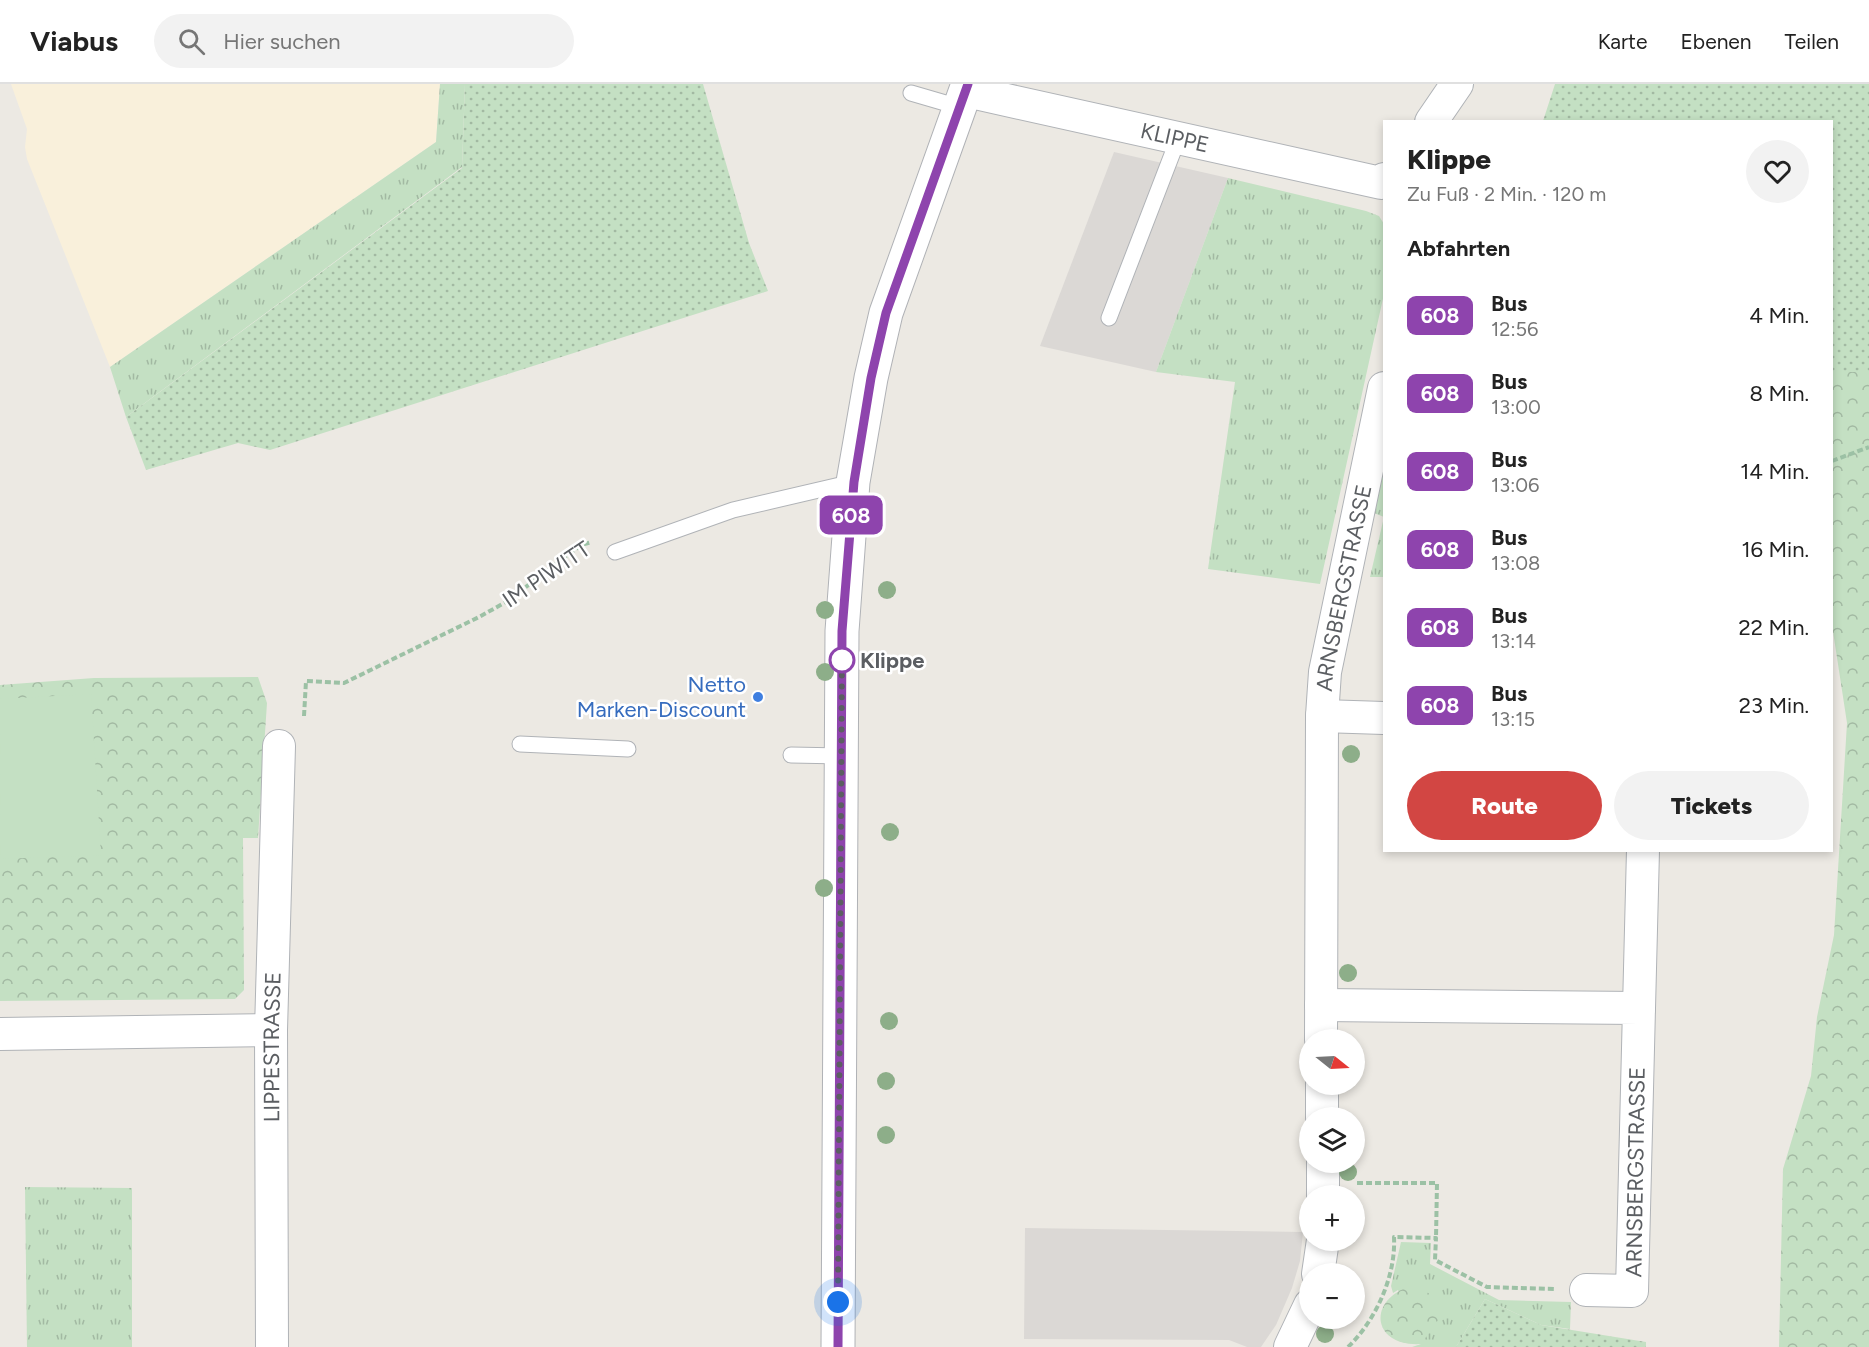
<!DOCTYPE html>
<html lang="de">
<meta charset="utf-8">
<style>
:root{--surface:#fff;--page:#f2f2f2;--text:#222;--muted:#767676;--line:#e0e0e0;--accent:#d24643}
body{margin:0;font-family:Figtree,sans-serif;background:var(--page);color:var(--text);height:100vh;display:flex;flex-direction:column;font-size:22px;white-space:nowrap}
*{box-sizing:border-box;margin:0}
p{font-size:20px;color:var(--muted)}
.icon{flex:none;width:33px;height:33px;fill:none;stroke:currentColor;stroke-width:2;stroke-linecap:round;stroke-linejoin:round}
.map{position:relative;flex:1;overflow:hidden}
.drawer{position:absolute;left:1383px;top:36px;width:450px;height:732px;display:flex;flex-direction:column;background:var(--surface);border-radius:0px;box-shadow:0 3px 9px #0003}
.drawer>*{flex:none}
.badge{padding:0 12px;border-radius:9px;font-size:21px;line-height:39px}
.needle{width:39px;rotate:108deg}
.tools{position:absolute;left:1299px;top:945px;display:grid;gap:12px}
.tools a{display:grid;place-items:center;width:66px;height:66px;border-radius:50%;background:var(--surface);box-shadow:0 3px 9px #0003;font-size:30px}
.you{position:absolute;width:30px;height:30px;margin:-15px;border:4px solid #fff;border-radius:50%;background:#1a73e8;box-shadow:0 0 0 9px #1a73e833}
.map>.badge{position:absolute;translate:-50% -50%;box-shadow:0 0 0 3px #fff}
h2{padding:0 24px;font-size:22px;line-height:54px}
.round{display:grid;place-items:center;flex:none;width:63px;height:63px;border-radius:32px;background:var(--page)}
.headline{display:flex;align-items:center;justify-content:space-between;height:102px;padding:0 24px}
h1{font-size:28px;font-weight:800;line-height:45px}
.primary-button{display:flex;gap:12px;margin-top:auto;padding:12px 24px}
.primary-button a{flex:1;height:69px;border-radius:36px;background:var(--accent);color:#fff;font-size:24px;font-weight:800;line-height:69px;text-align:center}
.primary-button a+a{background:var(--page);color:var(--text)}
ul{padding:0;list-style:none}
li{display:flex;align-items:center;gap:18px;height:78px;padding:0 24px}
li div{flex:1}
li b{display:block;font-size:22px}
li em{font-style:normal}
li .badge{min-width:66px;font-weight:700;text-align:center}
header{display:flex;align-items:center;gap:36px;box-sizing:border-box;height:84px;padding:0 30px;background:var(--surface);border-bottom:2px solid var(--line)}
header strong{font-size:28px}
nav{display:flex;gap:33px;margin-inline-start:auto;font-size:21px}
.search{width:420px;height:54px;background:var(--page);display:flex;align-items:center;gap:15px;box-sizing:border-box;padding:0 21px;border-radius:33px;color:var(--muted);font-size:22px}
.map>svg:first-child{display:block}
.commercial{fill:#f9f0db}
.industrial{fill:#dbd8d5}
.grass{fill:url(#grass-tufts)}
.forest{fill:url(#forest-crowns)}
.garden{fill:url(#garden-dots)}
.pitch{fill:#c4e0c3}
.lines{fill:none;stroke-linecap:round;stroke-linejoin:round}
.service-casing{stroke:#b0b3b7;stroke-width:17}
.minor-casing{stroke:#b0b3b7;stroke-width:34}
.secondary-casing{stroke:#b0b2b6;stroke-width:35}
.path{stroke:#9cc1a5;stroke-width:4;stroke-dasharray:6 3;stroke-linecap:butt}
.service{stroke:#fff;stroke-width:15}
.minor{stroke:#fff;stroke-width:32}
.secondary{stroke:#fff;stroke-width:33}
.tree{fill:#8dae89}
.line-casing{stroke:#fff;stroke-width:14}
.line{stroke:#8e44ad;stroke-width:9}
.walk{stroke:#5b5e62;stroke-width:6;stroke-dasharray:0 10.8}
.stop-dot{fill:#fff;stroke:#8e44ad;stroke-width:3}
.shop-dot{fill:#3f7fe0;stroke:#fff;stroke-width:2}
.labels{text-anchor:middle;stroke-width:5;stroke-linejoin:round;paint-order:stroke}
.street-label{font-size:22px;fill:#5b5e62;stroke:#fff}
.stop-label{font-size:22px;font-weight:bold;fill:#5b5e62;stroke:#fff;text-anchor:start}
.shop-label{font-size:22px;fill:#366cbe;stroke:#fff;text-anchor:end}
</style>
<header>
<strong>Viabus</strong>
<div class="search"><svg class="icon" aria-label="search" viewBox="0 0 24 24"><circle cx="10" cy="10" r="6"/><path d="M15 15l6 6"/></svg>Hier suchen</div>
<nav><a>Karte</a><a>Ebenen</a><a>Teilen</a></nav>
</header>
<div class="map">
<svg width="1869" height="1263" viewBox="0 0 1869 1263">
<defs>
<pattern id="grass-tufts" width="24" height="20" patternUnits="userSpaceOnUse" patternTransform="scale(1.5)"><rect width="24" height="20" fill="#c4e0c3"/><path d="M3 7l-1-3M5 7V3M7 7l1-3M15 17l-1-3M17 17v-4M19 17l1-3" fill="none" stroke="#a2b9a2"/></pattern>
<pattern id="forest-crowns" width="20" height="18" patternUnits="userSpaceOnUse" patternTransform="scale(1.5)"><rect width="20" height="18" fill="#c4e0c3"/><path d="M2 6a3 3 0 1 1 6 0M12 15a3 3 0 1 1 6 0" fill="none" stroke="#a2b9a2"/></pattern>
<pattern id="garden-dots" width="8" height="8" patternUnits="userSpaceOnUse" patternTransform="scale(1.5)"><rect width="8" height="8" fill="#c4e0c3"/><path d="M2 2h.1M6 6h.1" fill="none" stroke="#a2b9a2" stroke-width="1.8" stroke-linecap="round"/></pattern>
</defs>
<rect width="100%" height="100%" fill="#ece9e3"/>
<!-- commercial -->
<path class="commercial" d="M11,0H440L436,58L110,283L27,75L25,63L27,45Z"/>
<!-- industrial -->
<g class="industrial">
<path d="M1114,68L1228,94L1156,288L1040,262Z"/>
<path d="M1025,1144L1303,1148L1300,1177L1292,1204L1276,1241L1261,1263H1247L1229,1256L1024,1255Z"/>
</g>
<!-- grass -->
<g class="grass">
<path d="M440,0H465L462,83L126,333L110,283L436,58Z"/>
<path d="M1228,94L1366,127L1379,132L1384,140V210L1320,500L1208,485L1235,298L1156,288Z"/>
<path d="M1384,378V493H1370L1384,433L1374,429Z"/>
<path d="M25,1103L132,1104V1263H27Z"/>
<path d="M1401,1158L1431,1159L1430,1180L1499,1216L1571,1218L1570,1245L1541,1241L1485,1215L1456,1263H1412L1421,1260L1398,1206L1393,1209L1391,1202Z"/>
</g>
<!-- forest -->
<g class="forest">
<path d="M1832,288H1869V1263H1779L1783,1085L1811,992L1817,933L1834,851L1847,639L1832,541Z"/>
<path d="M258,593L267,619L258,754H243L244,906L235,915L0,917V601L94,594Z"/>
<path d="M1411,1202L1433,1211L1441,1221L1439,1235L1421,1260C1372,1263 1366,1216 1411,1202Z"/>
</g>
<!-- garden -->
<g class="garden">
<path d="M465,0H703L749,159L768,207L270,366L238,359L146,386L126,333L462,84Z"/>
<path d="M1555,0H1869V288H1832V38L1543,37Z"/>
<path d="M1485,1215L1541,1241L1646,1258V1263H1456Z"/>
</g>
<!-- pitch -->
<path class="pitch" d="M91,610L101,771L1,775L0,615Z"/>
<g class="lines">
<!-- service casing -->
<g class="service-casing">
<g id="service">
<path d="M911,9L959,23"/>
<path d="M1109,234L1178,55"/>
<path d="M615,468L733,426L853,398"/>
<path d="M520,660L628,665"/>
<path d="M791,671L842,672"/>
</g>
</g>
<!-- minor casing -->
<g class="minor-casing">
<g id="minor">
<path id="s1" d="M966,7L1381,99L1384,95"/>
<path d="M1431,38L1457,0"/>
<path d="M1322,632L1384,634"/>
<path d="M1321,921L1639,924L1632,1207L1586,1206"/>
<path d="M1639,924L1643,766"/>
<path d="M0,950L271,946"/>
<path id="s2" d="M1321,956L1322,632L1325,588L1384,304"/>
<path d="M1322,1000V1034"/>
<path d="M1323,1078V1112"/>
<path d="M1318,1190L1323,1156"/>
<path id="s3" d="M272,1263L271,946L279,662"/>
<path d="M1290,1263L1310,1221"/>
</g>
</g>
<!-- secondary casing -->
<g class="secondary-casing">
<path id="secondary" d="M838,1263L842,547L853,398L871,294L886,229L968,0"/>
</g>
<!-- path -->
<g class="path">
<path d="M1832,377L1869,363"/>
<path d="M304,632L306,597L344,599L479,533L506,518L581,461L592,458"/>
<path d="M1357,1099H1437L1436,1154"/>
<path d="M1348,1263C1376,1236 1396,1192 1394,1153L1436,1154L1435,1176L1487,1203L1554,1205"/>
</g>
<!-- service -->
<use href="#service" class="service"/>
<!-- minor -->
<use href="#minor" class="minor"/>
<!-- secondary -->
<use href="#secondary" class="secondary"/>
</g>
<!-- trees -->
<g class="tree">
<circle cx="887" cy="506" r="9"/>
<circle cx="825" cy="526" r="9"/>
<circle cx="825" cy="588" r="9"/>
<circle cx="1351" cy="670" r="9"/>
<circle cx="890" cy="748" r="9"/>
<circle cx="824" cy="804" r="9"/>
<circle cx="1348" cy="889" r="9"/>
<circle cx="889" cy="937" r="9"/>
<circle cx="886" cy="997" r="9"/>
<circle cx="886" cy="1051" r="9"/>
<circle cx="1348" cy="1088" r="9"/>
<circle cx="1325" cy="1250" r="9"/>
</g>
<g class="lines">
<!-- line casing -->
<g class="line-casing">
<path id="line" d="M838,1263L842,547L854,398L871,294L886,229L968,0"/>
</g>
<!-- line -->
<use href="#line" class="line"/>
<!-- walk -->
<path class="walk" d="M838,1218L842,568V576"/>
</g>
<!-- markers -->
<circle class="stop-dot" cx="842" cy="576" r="12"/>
<circle class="shop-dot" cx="758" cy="613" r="6"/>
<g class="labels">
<!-- street labels -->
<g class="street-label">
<text dy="8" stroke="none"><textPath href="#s1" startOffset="214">KLIPPE</textPath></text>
<text transform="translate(546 490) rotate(-34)" y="8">IM PIWITT</text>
<text dy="8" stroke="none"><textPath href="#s2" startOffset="454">ARNSBERGSTRASSE</textPath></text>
<text dy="8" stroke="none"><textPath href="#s3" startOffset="300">LIPPESTRASSE</textPath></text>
<text transform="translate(1635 1088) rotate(-89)" y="8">ARNSBERGSTRASSE</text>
</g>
<!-- stop labels -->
<g class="stop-label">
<text x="860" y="584">Klippe</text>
</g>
<!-- shop labels -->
<g class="shop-label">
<text x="746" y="608">Netto<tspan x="746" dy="25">Marken-Discount</tspan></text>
</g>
</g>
</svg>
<div class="tools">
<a><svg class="needle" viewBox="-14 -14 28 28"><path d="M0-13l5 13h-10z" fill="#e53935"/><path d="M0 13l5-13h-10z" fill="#767676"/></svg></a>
<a><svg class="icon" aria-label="layers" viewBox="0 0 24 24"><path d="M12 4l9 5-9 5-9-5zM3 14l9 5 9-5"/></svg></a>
<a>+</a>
<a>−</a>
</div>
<div class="you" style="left:838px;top:1218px"></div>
<b class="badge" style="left:851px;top:431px;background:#8e44ad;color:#fff">608</b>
<section class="drawer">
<div class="headline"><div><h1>Klippe</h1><p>Zu Fuß · 2 Min. · 120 m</p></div><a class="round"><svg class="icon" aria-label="heart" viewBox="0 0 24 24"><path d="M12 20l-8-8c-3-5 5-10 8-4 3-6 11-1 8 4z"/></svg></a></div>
<h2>Abfahrten</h2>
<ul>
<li><span class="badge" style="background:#8e44ad;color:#fff">608</span><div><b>Bus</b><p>12:56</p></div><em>4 Min.</em></li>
<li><span class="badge" style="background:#8e44ad;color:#fff">608</span><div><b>Bus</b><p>13:00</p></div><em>8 Min.</em></li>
<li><span class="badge" style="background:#8e44ad;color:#fff">608</span><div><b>Bus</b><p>13:06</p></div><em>14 Min.</em></li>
<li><span class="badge" style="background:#8e44ad;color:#fff">608</span><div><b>Bus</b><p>13:08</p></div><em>16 Min.</em></li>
<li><span class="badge" style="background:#8e44ad;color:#fff">608</span><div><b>Bus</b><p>13:14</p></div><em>22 Min.</em></li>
<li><span class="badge" style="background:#8e44ad;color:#fff">608</span><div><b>Bus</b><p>13:15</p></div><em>23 Min.</em></li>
</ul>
<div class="primary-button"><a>Route</a><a>Tickets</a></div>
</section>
</div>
